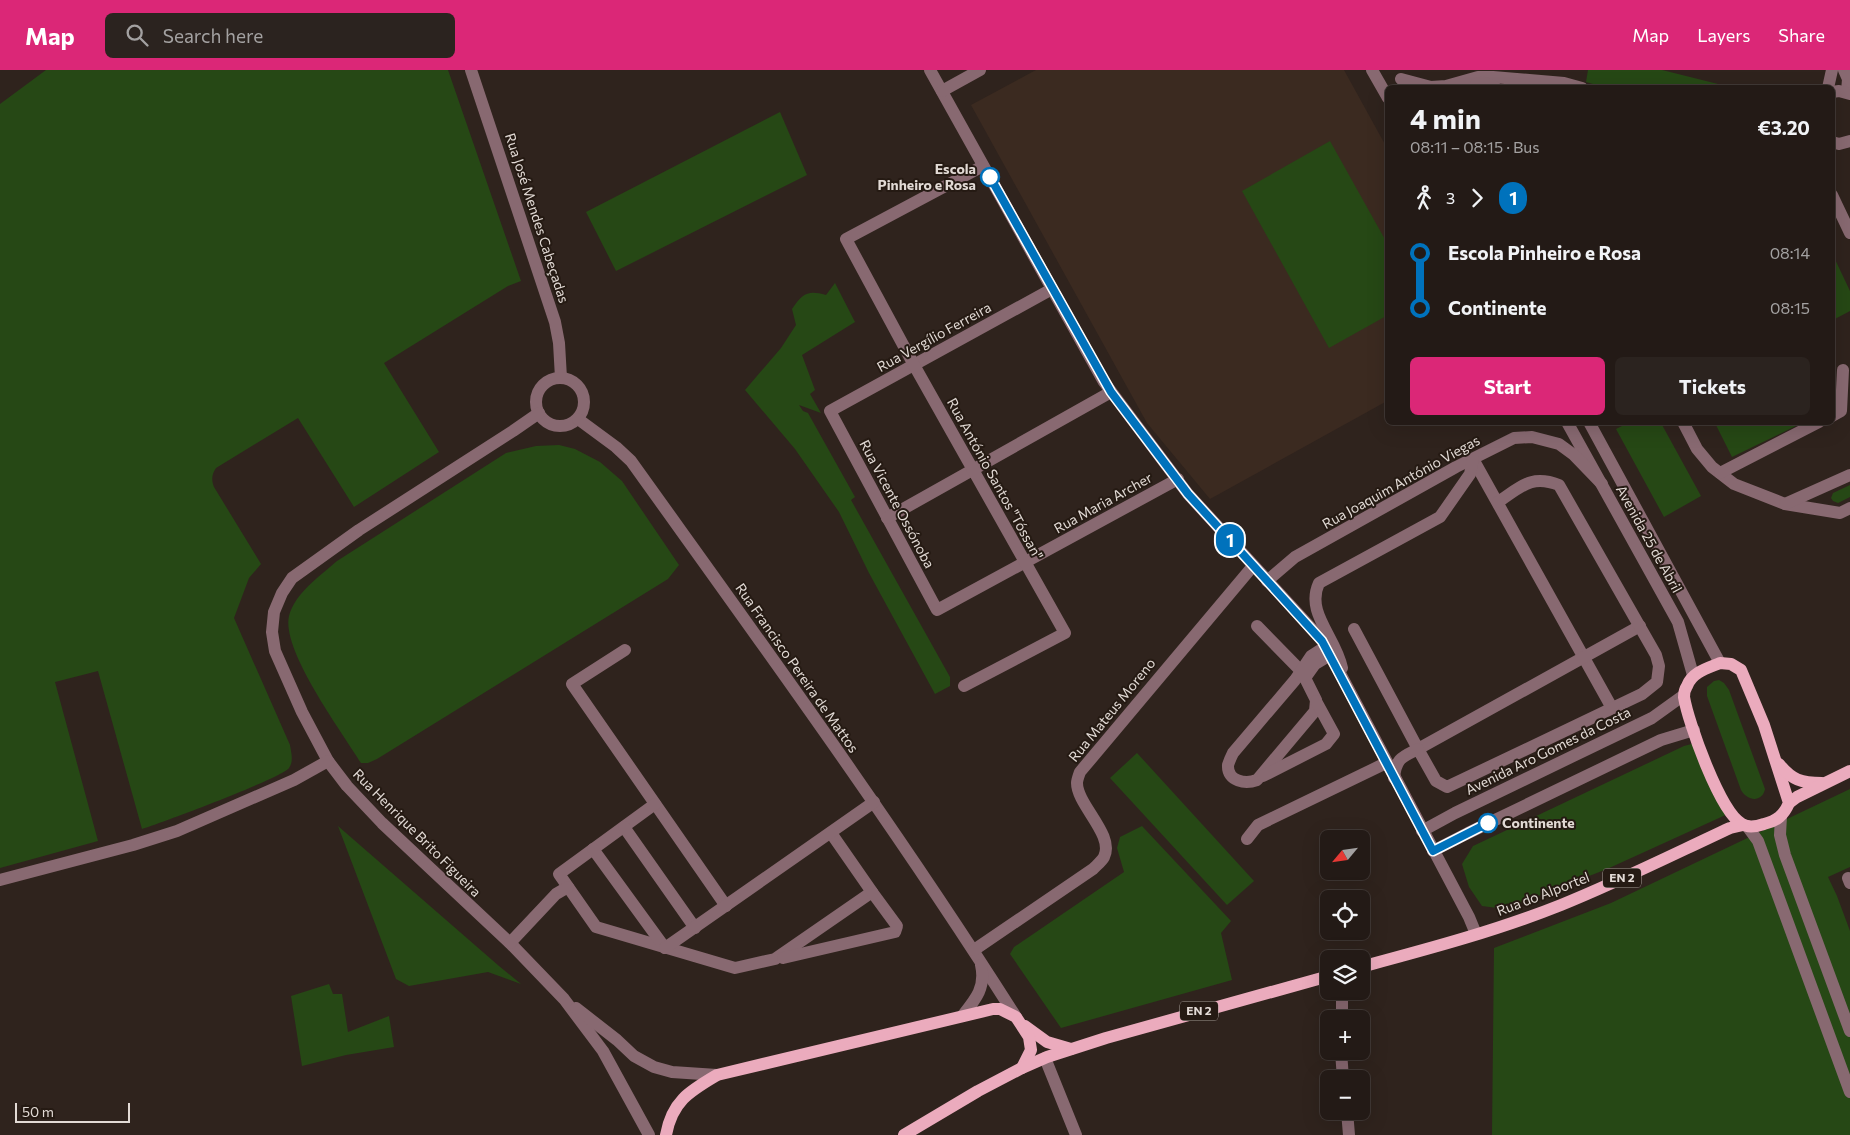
<!DOCTYPE html>
<meta charset="utf-8">
<style>
:root{--surface:#231a16;--page:#2b231f;--text:#f1f3f6;--muted:#a3a1a1;--line:#403835;--accent:#db2777}
body{margin:0;font-family:Commissioner,sans-serif;background:var(--page);color:var(--text);height:100vh;display:flex;flex-direction:column;font-size:19px;white-space:nowrap}
*{box-sizing:border-box;margin:0}
p{font-size:16px;color:var(--muted)}
.icon{flex:none;width:28px;height:28px;fill:none;stroke:currentColor;stroke-width:2;stroke-linecap:round;stroke-linejoin:round}
.map{position:relative;flex:1;overflow:hidden}
.panel{position:absolute;left:1385px;top:15px;width:450px;height:340px;display:flex;flex-direction:column;background:var(--surface);border-radius:8px;box-shadow:0 5px 20px #0002,0 0 0 1px var(--line)}
.panel>*{flex:none}
.badge{padding:0 10px;border-radius:16px;font-size:18px;line-height:32px}
.needle{width:32px;rotate:241deg}
.buttons{position:absolute;left:1320px;top:760px;display:grid;gap:10px}
.buttons a{display:grid;place-items:center;width:50px;height:50px;border-radius:8px;background:var(--surface);box-shadow:0 5px 20px #0002,0 0 0 1px var(--line);font-size:25px}
.scale{position:absolute;left:15px;bottom:12px;width:115px;box-sizing:border-box;padding-left:5px;border:2px solid #e2dad5;border-top:0;font-size:14px;line-height:18px;white-space:nowrap;color:#e2dad5;-webkit-text-stroke:4px #251a13;paint-order:stroke}
.map>.badge{position:absolute;translate:-50% -50%;box-shadow:0 0 0 2px #fff}
.legs{display:flex;align-items:center;gap:8px;height:55px;padding:0 25px;font-size:16px}
.legs p{margin-inline-start:auto}
.summary{display:flex;align-items:center;justify-content:space-between;height:85px;padding:0 25px}
h1{font-size:28px;font-weight:700;line-height:38px}
.action{display:flex;gap:10px;margin-top:auto;padding:10px 25px}
.action a{flex:1;height:58px;border-radius:8px;background:var(--accent);color:#fff;font-size:20px;font-weight:700;line-height:58px;text-align:center}
.action a+a{background:var(--page);color:var(--text)}
ul{padding:0 25px;list-style:none}
li{display:flex;align-items:center;gap:18px;height:55px;font-size:19px}
li i{display:grid;place-items:center;width:8px;height:100%;margin:0 6px;background:currentColor}
li i::after{content:'';width:12px;height:12px;margin:-6px;border:4px solid;border-radius:50%;background:var(--surface)}
li p{margin-inline-start:auto}
li:first-child i{background:linear-gradient(#0000 50%,currentColor 0)}
li:last-child i{background:linear-gradient(currentColor 50%,#0000 0)}
header{display:flex;align-items:center;gap:30px;box-sizing:border-box;height:70px;padding:0 25px;background:var(--accent);color:#fff}
header strong{font-size:24px}
nav{display:flex;gap:28px;margin-inline-start:auto;font-size:18px}
.search{width:350px;height:45px;background:var(--page);display:flex;align-items:center;gap:12px;box-sizing:border-box;padding:0 18px;border-radius:8px;color:var(--muted);font-size:19px}
.map>svg:first-child{display:block}
.built{fill:#3b2a20}
.green{fill:#264815}
.lines{fill:none;stroke-linecap:round;stroke-linejoin:round}
.minor{stroke:#886971;stroke-width:12}
.major{stroke:#ebabbd;stroke-width:12}
.line-1-casing{stroke:#fff;stroke-width:11}
.line-1{stroke:#0072bc;stroke-width:8}
.stop-1-dot{fill:#fff;stroke:#0072bc;stroke-width:2.5}
.labels{text-anchor:middle;stroke-width:4;stroke-linejoin:round;paint-order:stroke}
.shield{fill:#251a13;stroke:#a9a09b;stroke-width:1}
.shield-label{font-size:12px;font-weight:bold;fill:#e2dad5}
.stop-label{font-size:14px;font-weight:bold;fill:#e2dad5;stroke:#251a13;text-anchor:end}
.street-label{font-size:14px;fill:#e2dad5;stroke:#251a13}
</style>
<header>
<strong>Map</strong>
<div class="search"><svg class="icon" aria-label="search" viewBox="0 0 24 24"><circle cx="10" cy="10" r="6"/><path d="M15 15l6 6"/></svg>Search here</div>
<nav><a>Map</a><a>Layers</a><a>Share</a></nav>
</header>
<div class="map">
<svg width="1850" height="1065" viewBox="0 0 1850 1065">
<rect width="100%" height="100%" fill="#2f231d"/>
<!-- built -->
<path class="built" d="M1036,0H1344L1387,78V331L1210,429L1147,353L971,35Z"/>
<!-- green -->
<g class="green">
<path d="M46,0H448L521,211L508,216L384,293L439,382L354,437L298,348L216,398C212,404 211,409 214,417L261,494L249,508L234,548L290,675C291,682 294,691 289,698C282,708 161,753 142,759L98,601L55,612L98,771L0,798V34Z"/>
<path d="M1588,0H1662L1730,17H1603L1586,12Z"/>
<path d="M780,42L807,105L616,201L586,142Z"/>
<path d="M1330,71L1387,173L1388,245L1329,278L1242,121Z"/>
<path d="M1832,183L1850,221V241L1833,250Z"/>
<path d="M835,213L855,252L802,285L815,320L810,324L821,343L799,335L803,341L808,343L855,427L851,430L950,607V616L935,624L869,503L839,442L795,379L745,320L781,278L796,255L792,239C803,223 808,220 826,225Z"/>
<path d="M1628,353H1661L1701,426L1664,447L1616,359Z"/>
<path d="M1715,353H1802L1732,387Z"/>
<path d="M559,375L575,379L600,392L622,411L679,495L668,509L377,689L368,693H361C342,662 281,580 289,546C295,523 320,506 337,491L506,383L536,376Z"/>
<path d="M1850,415V427L1838,433L1833,431L1831,428L1833,423Z"/>
<path d="M1719,610L1724,613L1729,620L1765,719C1762,733 1747,731 1741,720L1707,626V617L1714,611Z"/>
<path d="M1699,672L1730,743L1607,799L1505,839L1482,836L1469,817L1462,794L1473,776L1684,676Z"/>
<path d="M1137,683L1254,811L1227,835L1110,708Z"/>
<path d="M1850,719V797L1828,807L1837,826L1850,861V1065H1492L1494,878L1611,833Z"/>
<path d="M338,756L499,896L521,914L488,902L409,916L396,909Z"/>
<path d="M1142,756L1231,851L1221,863L1232,910L1061,958L1010,884L1014,877L1124,802L1117,778L1120,767Z"/>
<path d="M329,914L333,924H342L348,962L389,946L394,977L346,985L302,996L291,926Z"/>
</g>
<g class="lines">
<!-- minor -->
<g class="minor">
<path d="M471,0L555,252L559,273L561,308"/>
<path d="M930,0L1104,312L1188,424L1323,571L1469,847L1476,864"/>
<path d="M1372,0L1388,28"/>
<path d="M1844,0L1848,9L1847,22"/>
<path d="M1401,9L1431,17L1446,16L1478,7H1493L1564,13L1582,18"/>
<path d="M1476,14C1484,11 1489,14 1496,18"/>
<path d="M1828,18L1832,0"/>
<path d="M942,21L980,0"/>
<path d="M1832,22L1839,21L1850,24"/>
<path d="M1832,72L1839,74L1850,71"/>
<path d="M1832,125L1850,163"/>
<path d="M1052,219L830,341L937,540L1178,409"/>
<circle cx="560" cy="332" r="24"/>
<path d="M539,343L513,361L359,460L292,508L282,523L274,542L272,562L275,581L302,642L328,691L347,716L382,753L510,873L564,929L603,981L649,1065"/>
<path d="M1832,346L1841,341L1843,300"/>
<path d="M578,349L616,377L631,391C762,574 895,756 1016,947"/>
<path d="M1567,352L1678,552L1693,605"/>
<path d="M1589,352L1720,593"/>
<path d="M1683,352L1697,379L1712,397L1734,414L1785,434L1840,443L1850,438"/>
<path d="M1473,389L1612,638"/>
<path d="M1720,403L1819,352"/>
<path d="M1785,434L1850,405"/>
<path d="M887,448L1111,322"/>
<path d="M1267,511L1295,487L1456,397L1514,368L1532,367L1559,374L1574,385L1602,414"/>
<path d="M1257,556L1301,601L1304,607"/>
<path d="M1354,559L1418,679L1640,556"/>
<path d="M1325,577L1311,586L1295,610L1233,683C1231,687 1229,692 1228,695C1227,712 1246,714 1257,710L1315,641L1316,630L1305,608L1315,594L1330,585"/>
<path d="M625,580L572,614L726,836"/>
<path d="M1342,598C1336,567 1305,543 1319,513L1440,447L1470,404L1473,389"/>
<path d="M964,616L1065,563L914,295L846,169L983,96"/>
<path d="M1263,706L1326,674L1334,664L1316,631"/>
<path d="M1394,708C1396,688 1402,687 1418,679L1436,711L1447,717L1642,624L1657,612L1659,596L1656,585L1559,415C1531,404 1521,417 1498,432"/>
<path d="M655,734L559,804L596,857L735,898L775,889L872,822L831,763"/>
<path d="M1781,746L1780,765L1785,785L1850,961"/>
<path d="M1747,756L1758,771L1850,1022"/>
<path d="M624,757L695,858"/>
<path d="M1422,761L1455,743L1652,648L1684,625"/>
<path d="M1247,769L1258,755L1386,693"/>
<path d="M593,779L665,878"/>
<path d="M1433,781L1468,763L1661,670L1694,660"/>
<path d="M1848,808L1850,813"/>
<path d="M0,810L133,775L177,761L294,710L328,691"/>
<path d="M510,873L556,824L568,817"/>
<path d="M665,878L874,732"/>
<path d="M974,880L1093,799C1097,795 1102,791 1104,787C1115,765 1077,735 1077,713C1077,710 1079,705 1080,702L1253,496"/>
<path d="M783,888L895,862L897,856L872,822"/>
<path d="M576,938L617,970L634,986L654,997L672,1002L717,1005"/>
<path d="M963,945C976,929 986,917 981,895"/>
<path d="M1342,949V921"/>
<path d="M1341,981L1343,1009"/>
<path d="M1045,988L1076,1065"/>
<path d="M1347,1041L1349,1065"/>
</g>
<!-- major -->
<g class="major">
<path d="M1720,593L1731,594L1741,600L1764,655L1789,733C1784,745 1777,751 1764,754C1758,756 1748,758 1742,754C1720,742 1688,652 1684,627C1684,623 1685,619 1687,616C1692,602 1708,598 1720,593Z"/>
<path d="M1779,694C1792,710 1801,713 1822,713"/>
<path d="M1789,733L1797,727L1850,701"/>
<path d="M1361,897C1428,879 1496,861 1561,835C1618,812 1674,784 1730,758L1743,755"/>
<path d="M1025,956L1047,972L1071,979"/>
<path d="M666,1065C672,1031 690,1021 717,1005L993,939H1000L1016,947L1029,967L1031,980L1022,998"/>
<path d="M904,1065L978,1021L1022,998L1047,987L1106,968L1329,906"/>
</g>
</g>
<g class="lines">
<!-- line-1 casing -->
<g class="line-1-casing">
<path id="line-1" d="M990,107L1111,322L1188,424L1322,571L1433,781L1488,753"/>
</g>
<!-- line-1 -->
<use href="#line-1" class="line-1"/>
</g>
<!-- markers -->
<g class="stop-1-dot">
<circle cx="990" cy="107" r="9"/>
<circle cx="1488" cy="753" r="9"/>
</g>
<g class="labels">
<!-- shield labels -->
<g class="shield">
<rect x="1603" y="798.5" width="38" height="19" rx="4"/>
<rect x="1180" y="931.5" width="38" height="19" rx="4"/>
</g>
<g class="shield-label">
<text x="1622" y="812">EN 2</text>
<text x="1199" y="945">EN 2</text>
</g>
<!-- stop labels -->
<g class="stop-label">
<text x="976" y="104">Escola<tspan x="976" dy="16">Pinheiro e Rosa</tspan></text>
<text x="1502" y="758" text-anchor="start">Continente</text>
</g>
<!-- street labels -->
<g class="street-label">
<text transform="translate(537 148) rotate(72)" y="5">Rua José Mendes Cabeçadas</text>
<text transform="translate(934 267) rotate(-29)" y="5">Rua Vergílio Ferreira</text>
<text transform="translate(995 409) rotate(61)" y="5">Rua António Santos "Tóssan"</text>
<text transform="translate(1401 412) rotate(-29)" y="5">Rua Joaquim António Viegas</text>
<text transform="translate(1103 433) rotate(-29)" y="5">Rua Maria Archer</text>
<text transform="translate(897 434) rotate(62)" y="5">Rua Vicente Ossónoba</text>
<text transform="translate(1649 469) rotate(61)" y="5">Avenida 25 de Abril</text>
<text transform="translate(797 598) rotate(55)" y="5">Rua Francisco Pereira de Mattos</text>
<text transform="translate(1112 640) rotate(-51)" y="5">Rua Mateus Moreno</text>
<text transform="translate(1548 681) rotate(-26)" y="5">Avenida Aro Gomes da Costa</text>
<text transform="translate(417 763) rotate(45)" y="5">Rua Henrique Brito Figueira</text>
<text transform="translate(1543 824) rotate(-21)" y="5">Rua do Alportel</text>
</g>
</g>
</svg>
<div class="buttons">
<a><svg class="needle" viewBox="-14 -14 28 28"><path d="M0-13l5 13h-10z" fill="#e53935"/><path d="M0 13l5-13h-10z" fill="#a3a1a1"/></svg></a>
<a><svg class="icon" aria-label="locate" viewBox="0 0 24 24"><circle cx="12" cy="12" r="6"/><path d="M12 2v4M12 18v4M2 12h4M18 12h4"/></svg></a>
<a><svg class="icon" aria-label="layers" viewBox="0 0 24 24"><path d="M12 4l9 5-9 5-9-5zM3 14l9 5 9-5"/></svg></a>
<a>+</a>
<a>−</a>
</div>
<div class="scale">50 m</div>
<b class="badge" style="left:1230px;top:470px;background:#0072bc;color:#fff">1</b>
<section class="panel">
<div class="summary"><div><h1>4 min</h1><p>08:11 – 08:15 · Bus</p></div><b>€3.20</b></div>
<div class="legs"><svg class="icon" aria-label="walk" viewBox="0 0 24 24"><circle cx="13" cy="4" r="2"/><path d="M13 8l-2 6 4 7M11 14l-3 7M7 12l3-4h3l4 4"/></svg>3<svg class="icon" aria-label="forward" viewBox="0 0 24 24"><path d="M9 5l7 7-7 7"/></svg><b class="badge" style="background:#0072bc;color:#fff">1</b></div>
<ul>
<li><i style="color:#0072bc"></i><b>Escola Pinheiro e Rosa</b><p>08:14</p></li>
<li><i style="color:#0072bc"></i><b>Continente</b><p>08:15</p></li>
</ul>
<div class="action"><a>Start</a><a>Tickets</a></div>
</section>
</div>
